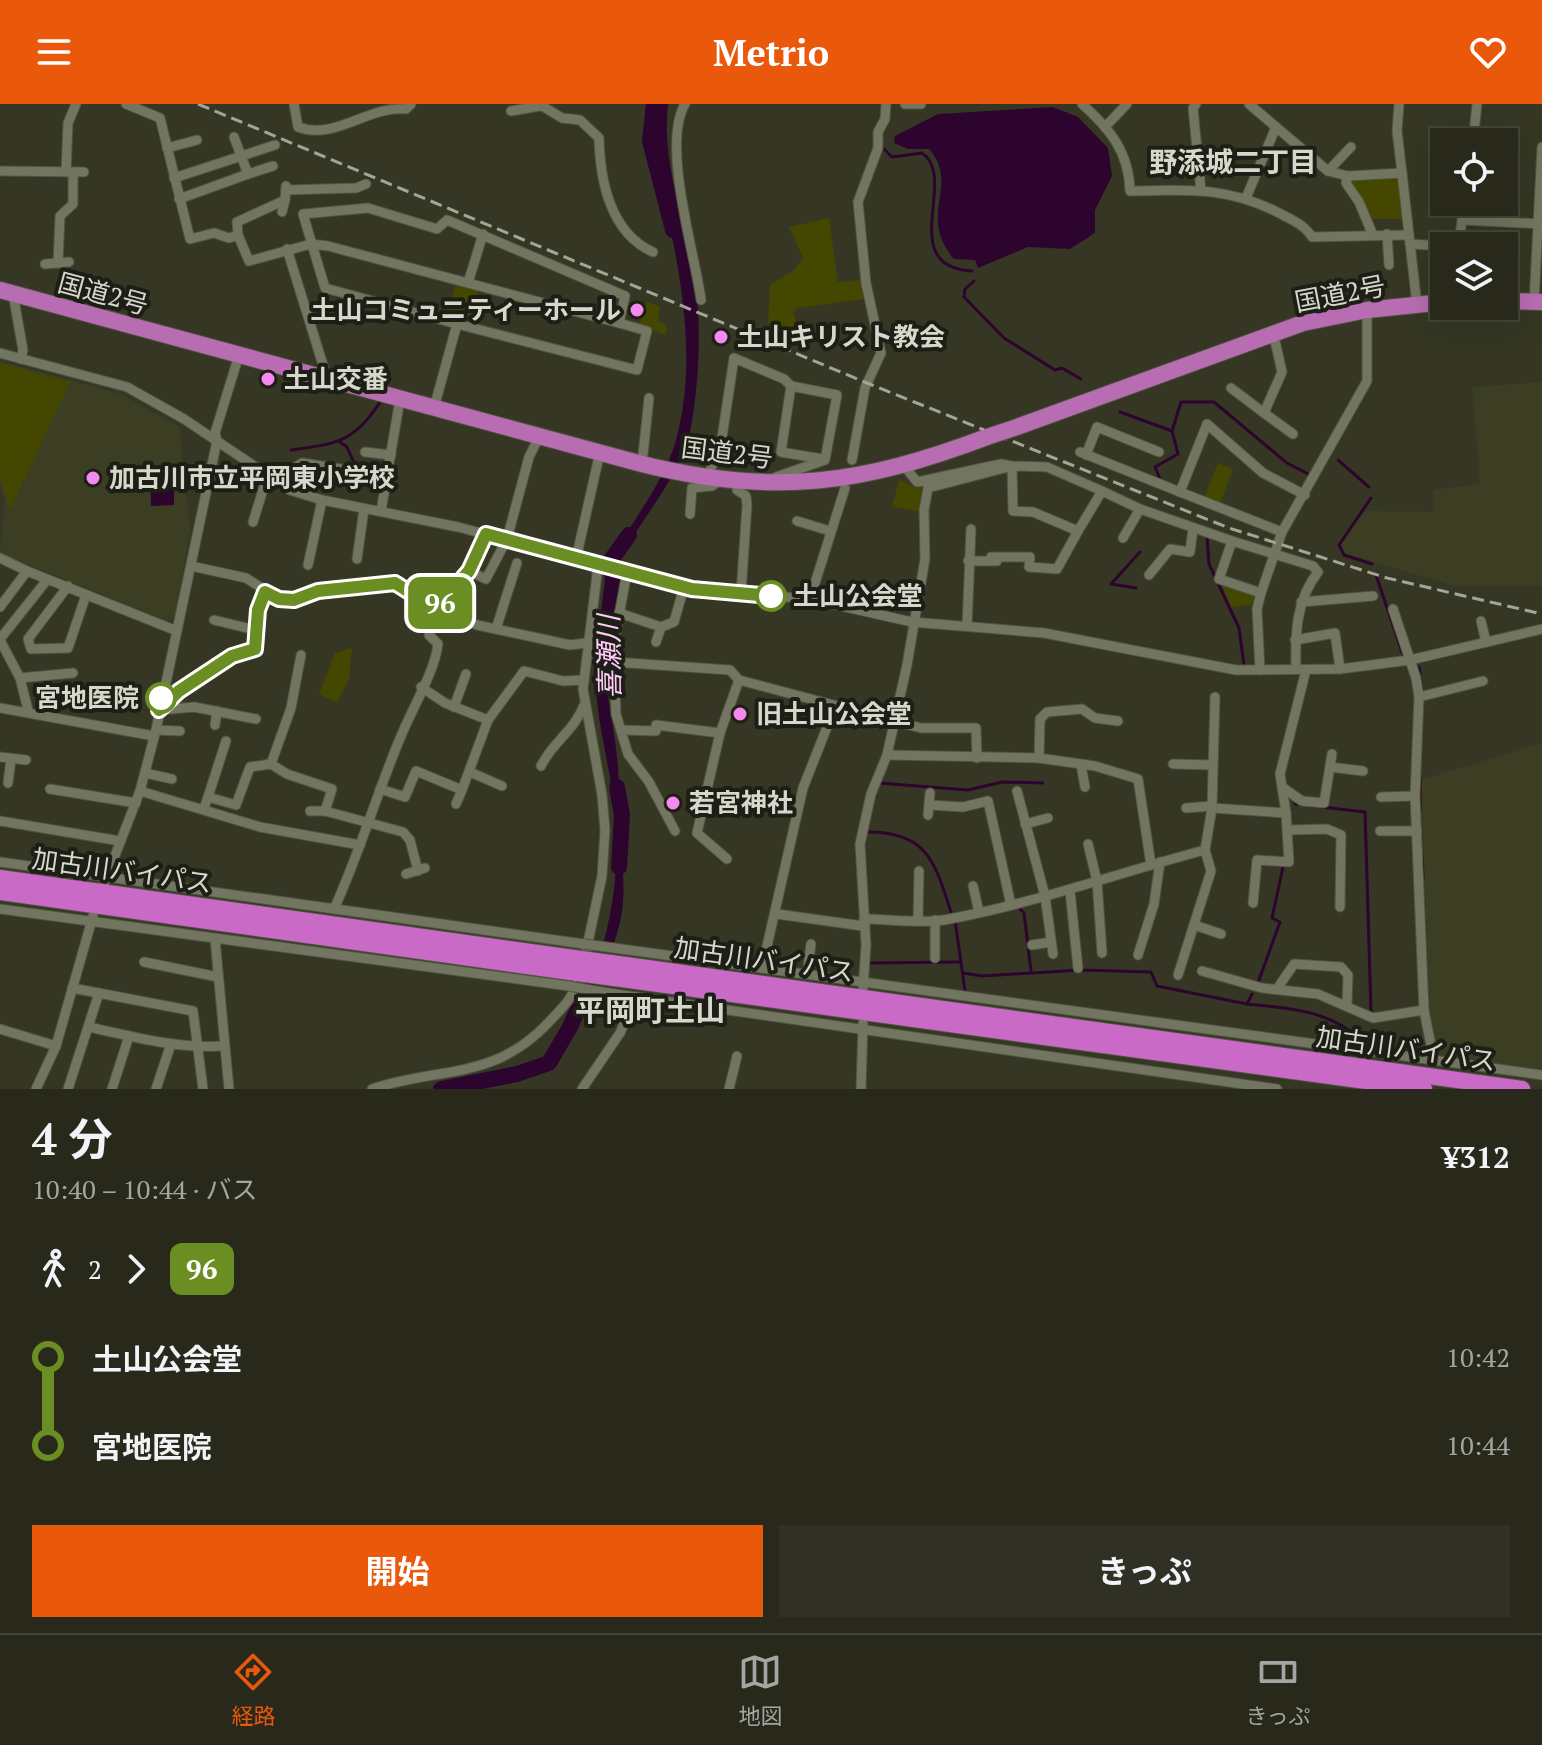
<!DOCTYPE html>
<html lang="ja">
<meta charset="utf-8">
<style>
:root{--surface:#28291b;--page:#303124;--text:#f1f3f6;--muted:#a5a6a3;--line:#44453a;--accent:#ea580c}
body{margin:0;font-family:"PT Serif","Noto Sans JP",serif;background:var(--page);color:var(--text);height:100vh;display:flex;flex-direction:column;font-size:30px;white-space:nowrap}
*{box-sizing:border-box;margin:0}
p{font-size:26px;color:var(--muted)}
.icon{flex:none;width:44px;height:44px;fill:none;stroke:currentColor;stroke-width:2;stroke-linecap:round;stroke-linejoin:round}
.map{position:relative;height:985px;overflow:hidden}
.side{display:flex;flex-direction:column;background:var(--surface);flex:1}
.side>*{flex:none}
.badge{padding:0 16px;border-radius:12px;font-size:28px;line-height:52px}
.controls{position:absolute;left:1430px;top:24px;display:grid;gap:16px}
.controls a{display:grid;place-items:center;width:88px;height:88px;border-radius:0px;background:var(--surface);box-shadow:0 8px 32px #0002,0 0 0 2px var(--line);font-size:40px}
.map>.badge{position:absolute;translate:-50% -50%;box-shadow:0 0 0 4px #fff}
.legs{display:flex;align-items:center;gap:12px;height:88px;padding:0 32px;font-size:26px}
.legs p{margin-inline-start:auto}
.headline{display:flex;align-items:center;justify-content:space-between;height:136px;padding:0 32px}
h1{font-size:44px;font-weight:700;line-height:60px}
.primary-button{display:flex;gap:16px;margin-top:auto;padding:16px 32px}
.primary-button a{flex:1;height:92px;border-radius:0px;background:var(--accent);color:#fff;font-size:32px;font-weight:700;line-height:92px;text-align:center}
.primary-button a+a{background:var(--page);color:var(--text)}
ul{padding:0 32px;list-style:none}
li{display:flex;align-items:center;gap:28px;height:88px;font-size:30px}
li i{display:grid;place-items:center;width:12px;height:100%;margin:0 10px;background:currentColor}
li i::after{content:'';width:20px;height:20px;margin:-10px;border:6px solid;border-radius:50%;background:var(--surface)}
li p{margin-inline-start:auto}
li:first-child i{background:linear-gradient(#0000 50%,currentColor 0)}
li:last-child i{background:linear-gradient(currentColor 50%,#0000 0)}
header{display:flex;justify-content:space-between;align-items:center;height:104px;padding:0 32px;background:var(--accent);color:#fff;font-size:36px;font-weight:700}
.menu{display:flex;justify-content:space-around;align-items:center;height:112px;border-top:2px solid var(--line);background:var(--surface);font-size:22px;color:var(--muted)}
.menu a{display:grid;justify-items:center;gap:4px}
.menu .on{color:var(--accent)}
.map>svg:first-child{display:block}
.built{fill:#3c3e24}
.green{fill:#434700}
.water{fill:#2d042d}
.lines{fill:none;stroke-linecap:round;stroke-linejoin:round}
.stream{stroke:#2d042d;stroke-width:3}
.river{stroke:#2d042d;stroke-width:16}
.minor-casing{stroke:#515342;stroke-width:11}
.trunk-casing{stroke:#515342;stroke-width:18}
.motorway-casing{stroke:#515342;stroke-width:18}
.minor{stroke:#72755f;stroke-width:9}
.trunk{stroke:#b86db2;stroke-width:16}
.motorway{stroke:#c96bc6;stroke-width:16}
.rail{stroke:#a3a596;stroke-width:3;stroke-dasharray:12 6;stroke-linecap:butt}
.minor-bridge-casing{stroke:#515342;stroke-width:11;stroke-linecap:butt}
.trunk-bridge-casing{stroke:#515342;stroke-width:18;stroke-linecap:butt}
.motorway-bridge-casing{stroke:#515342;stroke-width:18;stroke-linecap:butt}
.minor-bridge{stroke:#72755f;stroke-width:9}
.trunk-bridge{stroke:#b86db2;stroke-width:16}
.motorway-bridge{stroke:#c96bc6;stroke-width:16}
.line-1-casing{stroke:#fff;stroke-width:18}
.line-1{stroke:#6b8e23;stroke-width:12}
.poi-dot{fill:#f489f0;stroke:#1d1e15;stroke-width:3}
.stop-1-dot{fill:#fff;stroke:#6b8e23;stroke-width:4}
.labels{text-anchor:middle;stroke-width:8;stroke-linejoin:round;paint-order:stroke}
.street-label{font-size:26px;fill:#d6d8cc;stroke:#1d1e15}
.poi-label{font-size:26px;font-weight:bold;fill:#d6d8cc;stroke:#1d1e15;text-anchor:start}
.stop-label{font-size:26px;font-weight:bold;fill:#d6d8cc;stroke:#1d1e15;text-anchor:start}
.neighbourhood-label{font-size:28px;font-weight:bold;fill:#d6d8cc;stroke:#1d1e15}
.water-label{font-size:28px;font-style:italic;fill:#ffcbfb;stroke:#1d1e15}
.quarter-label{font-size:30px;font-weight:bold;fill:#d6d8cc;stroke:#1d1e15}
</style>
<header><svg class="icon" aria-label="menu" viewBox="0 0 24 24"><path d="M4 6h16M4 12h16M4 18h16"/></svg>Metrio<svg class="icon" aria-label="heart" viewBox="0 0 24 24"><path d="M12 20l-8-8c-3-5 5-10 8-4 3-6 11-1 8 4z"/></svg></header>
<div class="map">
<svg width="1542" height="985" viewBox="0 0 1542 985">
<rect width="100%" height="100%" fill="#353724"/>
<!-- built -->
<g class="built">
<path d="M0,257L121,290L179,323L190,427L175,513L166,517L0,449L5,398L0,379Z"/>
<path d="M1542,278V482H1454L1344,449L1341,440L1364,407L1433,408V386L1480,380L1472,283Z"/>
<path d="M1542,639V967L1439,952L1430,916L1421,676Z"/>
</g>
<!-- green -->
<g class="green">
<path d="M1354,74L1399,75L1407,115H1369L1351,82Z"/>
<path d="M829,114L838,178L861,176L864,195L798,204L793,208L798,222L796,236L775,226L768,218L770,181L794,166L803,154L789,123Z"/>
<path d="M456,179L479,185L471,218L448,213Z"/>
<path d="M647,197L660,203L658,217L667,221L666,231L639,221Z"/>
<path d="M0,259L70,278L10,406L0,373Z"/>
<path d="M1218,359L1233,365L1220,400L1204,394Z"/>
<path d="M899,376L916,384L926,382L923,408L892,403Z"/>
<path d="M1221,479L1255,489L1252,501L1231,503Z"/>
<path d="M352,544L349,575L337,599L319,590L335,549Z"/>
</g>
<!-- water -->
<g class="water">
<path d="M649,0H668C661,65 688,121 696,184C701,227 699,275 692,317C685,365 652,400 629,440C610,473 604,513 604,551C604,585 614,619 617,653C620,681 619,709 621,738C623,777 628,799 614,839L604,837C615,795 619,755 615,711C611,660 592,607 596,555C599,523 605,477 615,447C619,437 629,426 635,416C651,391 668,365 676,336C702,241 673,134 651,42C648,28 652,14 649,0Z"/>
<path d="M1053,3L1078,13L1108,44L1112,72L1095,106V129L1070,145L1028,143L978,164L975,156L954,155C916,111 961,81 929,45H908L894,39L895,32L938,10Z"/>
<path d="M174,365V401L151,402L150,366Z"/>
</g>
<g class="lines">
<!-- stream -->
<g class="stream">
<path d="M882,43L892,53L922,49C959,73 895,163 972,167"/>
<path d="M974,177L965,185L964,193L1004,234L1055,266L1062,264L1081,275"/>
<path d="M1120,308L1172,327L1181,298H1214L1287,359L1310,371"/>
<path d="M340,338L347,343L359,370L385,375"/>
<path d="M291,346C335,340 354,339 380,298"/>
<path d="M1338,356L1369,383"/>
<path d="M1160,375L1155,363L1178,350L1172,327"/>
<path d="M1371,394L1339,441L1344,451L1372,460"/>
<path d="M1207,432L1209,460L1239,524L1244,561"/>
<path d="M1376,471L1404,554"/>
<path d="M1136,484L1111,480L1140,448"/>
<path d="M1419,563L1422,585"/>
<path d="M879,679L968,686L1002,678L1043,679"/>
<path d="M1295,700L1365,708L1371,907"/>
<path d="M1420,705V673"/>
<path d="M866,728C928,727 935,759 951,808"/>
<path d="M1422,753L1423,773"/>
<path d="M1017,802L1024,809L1031,867"/>
<path d="M955,816L965,887"/>
<path d="M867,859L959,858"/>
<path d="M963,869L982,872L1081,866L1151,868L1157,882L1247,900"/>
<path d="M1259,876L1280,818L1272,814L1283,763"/>
<path d="M1252,890L1247,900C1286,904 1338,906 1364,942"/>
<path d="M1375,929L1376,943"/>
</g>
<!-- river -->
<g class="river">
<path d="M654,0L650,37L673,126"/>
<path d="M604,549L613,476L611,456L629,431"/>
<path d="M617,683L622,711L619,763"/>
<path d="M441,985L517,970L549,959L570,923L598,859"/>
</g>
<!-- minor casing -->
<g class="minor-casing">
<g id="minor">
<path d="M126,0L160,14L190,135L214,129L229,134L238,131L249,157L311,140L328,142L619,219"/>
<path d="M294,0L298,23C335,37 369,1 406,5L411,0"/>
<path d="M539,0L562,14L580,16L599,34C600,76 610,129 653,148"/>
<path d="M685,0C661,41 695,149 701,196"/>
<path d="M905,0H921"/>
<path d="M1082,0C1110,25 1129,48 1130,87C1186,86 1225,82 1277,108C1290,115 1304,120 1312,133L1408,131"/>
<path d="M1196,0L1193,4L1201,87"/>
<path d="M1249,0L1328,67L1348,72L1402,69L1417,201"/>
<path d="M1399,0L1397,27L1402,69"/>
<path d="M511,7L540,2"/>
<path d="M1105,23L1127,0"/>
<path d="M1473,38L1477,0"/>
<path d="M167,44L197,36"/>
<path d="M0,67L84,68"/>
<path d="M1328,67L1351,43"/>
<path d="M66,68L68,19L76,0"/>
<path d="M248,70L273,62"/>
<path d="M1348,72L1346,79L1359,98L1372,129"/>
<path d="M174,74L275,41"/>
<path d="M286,86L356,84L366,80"/>
<path d="M1246,94L1276,23"/>
<path d="M179,95L248,70L234,33"/>
<path d="M282,108L285,96"/>
<path d="M1462,116L1542,120"/>
<path d="M1387,130L1389,161"/>
<path d="M238,131L237,118L285,96L286,82"/>
<path d="M1410,140L1444,142"/>
<path d="M1458,142L1465,98"/>
<path d="M287,145L327,274"/>
<path d="M58,159L60,112L73,100V69"/>
<path d="M45,160L69,158"/>
<path d="M468,179L483,130"/>
<path d="M13,190L23,246L21,255"/>
<path d="M1534,198L1542,43"/>
<path d="M0,249L127,283L184,315L290,386L322,396L458,423L692,485L810,495L912,518L1044,529L1236,566L1340,565L1410,556L1542,525"/>
<path d="M791,282L781,348L822,355"/>
<path d="M1231,284L1264,309L1282,268L1273,228"/>
<path d="M434,304L457,220L637,266L647,227L619,219L625,192L447,116L437,125L368,104L303,110L325,184L457,220"/>
<path d="M1264,309L1293,330"/>
<path d="M365,348L391,351"/>
<path d="M1080,348L1180,388L1207,320L1263,369L1305,391"/>
<path d="M1086,351L1097,323L1159,348"/>
<path d="M852,356L865,284L881,249L866,179L858,98L878,44V28L885,15L886,0"/>
<path d="M642,360L649,294"/>
<path d="M707,374L721,340L734,254L784,275L791,282L837,291L825,356L776,373"/>
<path d="M738,378L737,386L746,392L747,401L741,489"/>
<path d="M290,386L298,375L296,363L302,359L354,367"/>
<path d="M1102,387L1140,405L1232,437"/>
<path d="M1180,388L1282,428"/>
<path d="M381,407L400,295"/>
<path d="M690,410L692,384L712,382L721,376"/>
<path d="M797,417L830,427"/>
<path d="M253,418L267,373"/>
<path d="M1123,434L1140,405"/>
<path d="M991,453H1030L1029,463L1057,465L1078,427"/>
<path d="M0,454L27,467"/>
<path d="M357,455L364,405"/>
<path d="M576,455L600,348"/>
<path d="M968,457H997"/>
<path d="M308,461L322,396"/>
<path d="M191,462L246,474L279,495L294,496L318,487L395,479L436,505L477,521L570,541L586,539"/>
<path d="M469,467L486,475L507,435L529,353L540,331"/>
<path d="M627,468L615,534L614,558L730,566L739,576L921,624H976L977,654"/>
<path d="M1149,471L1170,445L1190,448L1193,424"/>
<path d="M68,482L28,535L31,545L68,544L86,491"/>
<path d="M1261,489L1282,428L1367,277V206"/>
<path d="M810,495L845,384"/>
<path d="M1301,498L1373,492"/>
<path d="M0,503L27,467L177,527"/>
<path d="M1393,505L1416,574L1419,593L1415,692L1424,906L1434,957"/>
<path d="M619,509L661,523L674,518L684,483"/>
<path d="M214,516L255,526L265,488"/>
<path d="M1481,517L1486,538"/>
<path d="M967,522L971,425"/>
<path d="M496,525L517,459"/>
<path d="M0,535L47,476"/>
<path d="M0,536L20,574L28,606"/>
<path d="M1295,536L1335,529L1340,565"/>
<path d="M656,538L661,523"/>
<path d="M614,558L616,610L628,650L649,678L675,727"/>
<path d="M1260,566L1257,505L1261,489L1219,475L1232,437L1313,462L1318,468C1296,496 1295,530 1296,565"/>
<path d="M20,574L73,569"/>
<path d="M1419,593L1483,577"/>
<path d="M454,603L466,570"/>
<path d="M0,604L154,632"/>
<path d="M159,606L179,587L232,552L255,545V526"/>
<path d="M161,606L194,603L256,615"/>
<path d="M488,616L524,567L563,577L584,576"/>
<path d="M215,621L217,607"/>
<path d="M156,626L180,627"/>
<path d="M621,626L656,627V621L720,629"/>
<path d="M887,651L1039,654L1095,662L1138,675L1151,761"/>
<path d="M0,653L26,656"/>
<path d="M1039,654L1040,615L1047,608L1082,605L1095,614L1118,617"/>
<path d="M271,660L291,604L301,551"/>
<path d="M1173,660L1213,661"/>
<path d="M1081,661L1085,683"/>
<path d="M541,662C553,637 574,628 585,599"/>
<path d="M1330,663L1363,667"/>
<path d="M470,668L502,682"/>
<path d="M145,669L172,675"/>
<path d="M8,679L11,655"/>
<path d="M1282,683L1302,697L1324,699L1332,650"/>
<path d="M50,685L136,699"/>
<path d="M380,685L405,693L416,667L462,686L488,616L445,599L421,583"/>
<path d="M140,687L260,723L360,741"/>
<path d="M1017,687L1045,792L1053,850"/>
<path d="M208,693L226,637"/>
<path d="M1381,693L1415,692"/>
<path d="M456,700L462,686"/>
<path d="M929,701L963,703L988,697L1011,801"/>
<path d="M204,704L208,693L236,701L250,663L271,660L287,670L332,685L325,707L403,728L410,736L418,767"/>
<path d="M1186,704L1212,702"/>
<path d="M1212,704L1286,709L1289,758L1257,756L1253,799"/>
<path d="M310,707H325"/>
<path d="M1286,709L1280,670L1306,566"/>
<path d="M928,711L930,689"/>
<path d="M0,717L120,737"/>
<path d="M1025,720L1048,714"/>
<path d="M1289,726L1327,725L1341,731L1340,803"/>
<path d="M1380,727H1417"/>
<path d="M1088,740L1097,777L1102,849"/>
<path d="M727,755L697,729L720,629L739,576"/>
<path d="M0,758L584,840"/>
<path d="M406,770L425,764"/>
<path d="M104,780L140,687L156,626L217,337L215,329L239,251"/>
<path d="M973,782L979,808"/>
<path d="M1070,787L1078,864"/>
<path d="M0,805L569,882"/>
<path d="M334,805C360,748 377,689 401,632C412,605 435,567 438,540L429,531C430,501 454,487 470,466C477,456 481,442 486,430"/>
<path d="M777,810L863,822"/>
<path d="M864,815C889,815 919,820 944,816C1033,800 1117,769 1205,746L1212,704L1215,593"/>
<path d="M918,815L919,767"/>
<path d="M935,816V854"/>
<path d="M1194,821L1221,830"/>
<path d="M215,835L229,985"/>
<path d="M1032,841L1051,838"/>
<path d="M614,844L1542,971"/>
<path d="M1138,851L1154,800L1160,758"/>
<path d="M584,857L602,772L605,726L602,691L583,585L598,462"/>
<path d="M144,858L218,873"/>
<path d="M762,864L803,684L835,603"/>
<path d="M1202,867L1262,884L1318,890L1373,914L1424,906"/>
<path d="M807,870L811,840"/>
<path d="M1178,871L1211,767L1205,746"/>
<path d="M72,884L193,907L203,985"/>
<path d="M863,885L866,841L860,740L871,690L887,651L907,561L925,455L924,406L928,384L1012,362L1047,363L1102,387L1078,427L1033,408L1013,407L1012,362L1001,360L917,378L905,363"/>
<path d="M1277,885L1294,860L1341,863L1348,871L1347,901"/>
<path d="M602,888L1277,985"/>
<path d="M89,923C134,933 178,945 224,942"/>
<path d="M0,925L56,942"/>
<path d="M36,985L56,942L93,812"/>
<path d="M68,985L99,889"/>
<path d="M112,985L129,932"/>
<path d="M156,985L171,940"/>
<path d="M372,985C441,962 493,977 548,919C560,906 572,896 577,879"/>
<path d="M582,985L620,929L635,894"/>
<path d="M729,985L737,952"/>
<path d="M861,985L863,919"/>
</g>
</g>
<!-- trunk casing -->
<g class="trunk-casing">
<g id="trunk">
<path d="M0,186L642,360C774,393 862,380 987,333"/>
<path d="M1504,197L1542,198"/>
<path d="M1017,323L1303,219L1367,206L1444,198"/>
</g>
</g>
<!-- motorway casing -->
<g class="motorway-casing">
<g id="motorway">
<path d="M0,774L581,855"/>
<path d="M0,788L577,869"/>
<path d="M611,859L1522,985"/>
<path d="M607,873L1424,985"/>
</g>
</g>
<!-- minor -->
<use href="#minor" class="minor"/>
<!-- trunk -->
<use href="#trunk" class="trunk"/>
<!-- motorway -->
<use href="#motorway" class="motorway"/>
<!-- rail -->
<path class="rail" d="M198,0L867,279L1229,424L1387,474L1542,510"/>
<!-- minor-bridge casing -->
<g class="minor-bridge-casing">
<g id="minor-bridge">
<path d="M584,840L614,844"/>
<path d="M569,882L602,888"/>
</g>
</g>
<!-- trunk-bridge casing -->
<g class="trunk-bridge-casing">
<path id="trunk-bridge" d="M987,333L1017,323"/>
</g>
<!-- motorway-bridge casing -->
<g class="motorway-bridge-casing">
<g id="motorway-bridge">
<path d="M581,855L611,859"/>
<path d="M577,869L607,873"/>
</g>
</g>
<!-- minor-bridge -->
<use href="#minor-bridge" class="minor-bridge"/>
<!-- trunk-bridge -->
<use href="#trunk-bridge" class="trunk-bridge"/>
<!-- motorway-bridge -->
<use href="#motorway-bridge" class="motorway-bridge"/>
</g>
<g class="lines">
<!-- line-1 casing -->
<g class="line-1-casing">
<path id="line-1" d="M161,594L159,606L179,587L232,552L255,545L258,506L265,488L279,495L294,496L318,487L395,479L436,505L469,467L486,430L692,485L771,492"/>
</g>
<!-- line-1 -->
<use href="#line-1" class="line-1"/>
</g>
<!-- markers -->
<g class="poi-dot">
<circle cx="637" cy="206" r="8"/>
<circle cx="721" cy="233" r="8"/>
<circle cx="268" cy="275" r="8"/>
<circle cx="93" cy="374" r="8"/>
<circle cx="740" cy="610" r="8"/>
<circle cx="673" cy="699" r="8"/>
</g>
<g class="stop-1-dot">
<circle cx="771" cy="492" r="14"/>
<circle cx="161" cy="594" r="14"/>
</g>
<g class="labels">
<!-- street labels -->
<g class="street-label">
<text transform="translate(103 190) rotate(15)" y="9">国道2号</text>
<text transform="translate(1340 190) rotate(-11)" y="9">国道2号</text>
<text transform="translate(727 349) rotate(7)" y="9">国道2号</text>
<text transform="translate(122 767) rotate(8)" y="9">加古川バイパス</text>
<text transform="translate(764 856) rotate(8)" y="9">加古川バイパス</text>
<text transform="translate(1406 945) rotate(8)" y="9">加古川バイパス</text>
</g>
<!-- poi labels -->
<g class="poi-label">
<text x="621" y="215" text-anchor="end">土山コミュニティーホール</text>
<text x="737" y="242">土山キリスト教会</text>
<text x="284" y="284">土山交番</text>
<text x="109" y="383">加古川市立平岡東小学校</text>
<text x="756" y="619">旧土山公会堂</text>
<text x="689" y="708">若宮神社</text>
</g>
<!-- stop labels -->
<g class="stop-label">
<text x="793" y="501">土山公会堂</text>
<text x="139" y="603" text-anchor="end">宮地医院</text>
</g>
<!-- neighbourhood labels -->
<g class="neighbourhood-label">
<text x="1233" y="68">野添城二丁目</text>
</g>
<!-- water labels -->
<g class="water-label">
<text transform="translate(609 553) rotate(-91)" y="10">喜瀬川</text>
</g>
<!-- quarter labels -->
<g class="quarter-label">
<text x="650" y="917">平岡町土山</text>
</g>
</g>
</svg>
<div class="controls">
<a><svg class="icon" aria-label="locate" viewBox="0 0 24 24"><circle cx="12" cy="12" r="6"/><path d="M12 2v4M12 18v4M2 12h4M18 12h4"/></svg></a>
<a><svg class="icon" aria-label="layers" viewBox="0 0 24 24"><path d="M12 4l9 5-9 5-9-5zM3 14l9 5 9-5"/></svg></a>
</div>
<b class="badge" style="left:440px;top:499px;background:#6b8e23;color:#fff">96</b>
</div>
<section class="side">
<div class="headline"><div><h1>4 分</h1><p>10:40 – 10:44 · バス</p></div><b>¥312</b></div>
<div class="legs"><svg class="icon" aria-label="walk" viewBox="0 0 24 24"><circle cx="13" cy="4" r="2"/><path d="M13 8l-2 6 4 7M11 14l-3 7M7 12l3-4h3l4 4"/></svg>2<svg class="icon" aria-label="forward" viewBox="0 0 24 24"><path d="M9 5l7 7-7 7"/></svg><b class="badge" style="background:#6b8e23;color:#fff">96</b></div>
<ul>
<li><i style="color:#6b8e23"></i><b>土山公会堂</b><p>10:42</p></li>
<li><i style="color:#6b8e23"></i><b>宮地医院</b><p>10:44</p></li>
</ul>
<div class="primary-button"><a>開始</a><a>きっぷ</a></div>
</section>
<nav class="menu">
<a class="on"><svg class="icon" aria-label="directions" viewBox="0 0 24 24"><path d="M12 3l9 9-9 9-9-9zM9 14v-3h6M13 9l2 2-2 2"/></svg>経路</a>
<a><svg class="icon" aria-label="map" viewBox="0 0 24 24"><path d="M3 6l6-2 6 2 6-2v14l-6 2-6-2-6 2zM9 4v14M15 6v14"/></svg>地図</a>
<a><svg class="icon" aria-label="tickets" viewBox="0 0 24 24"><path d="M3 7h18v10H3zM15 7v10"/></svg>きっぷ</a>
</nav>
